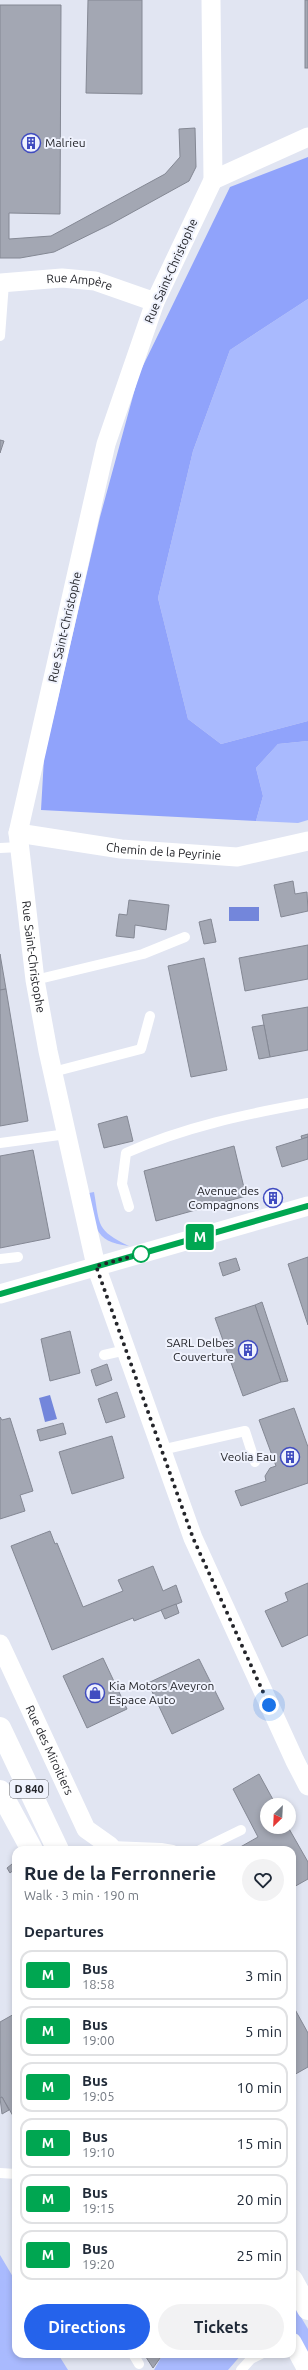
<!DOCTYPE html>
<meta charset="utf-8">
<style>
:root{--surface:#fff;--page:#f2f2f3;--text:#1f2937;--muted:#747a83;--line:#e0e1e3;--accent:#2563eb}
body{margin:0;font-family:Ubuntu,sans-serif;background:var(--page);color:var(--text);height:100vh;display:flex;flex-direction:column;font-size:15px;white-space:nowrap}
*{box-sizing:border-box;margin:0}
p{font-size:13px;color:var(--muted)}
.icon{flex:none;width:22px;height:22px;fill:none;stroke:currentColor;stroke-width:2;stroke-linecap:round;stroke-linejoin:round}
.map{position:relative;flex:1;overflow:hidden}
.side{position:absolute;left:12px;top:1846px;width:284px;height:512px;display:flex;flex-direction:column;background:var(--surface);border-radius:12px;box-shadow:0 2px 6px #0003}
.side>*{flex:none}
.badge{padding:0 8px;border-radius:3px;font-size:14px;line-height:26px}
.needle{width:26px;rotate:204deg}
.tools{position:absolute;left:260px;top:1798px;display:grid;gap:8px}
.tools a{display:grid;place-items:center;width:36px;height:36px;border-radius:50%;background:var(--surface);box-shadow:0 2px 6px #0003;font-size:20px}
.you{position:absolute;width:20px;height:20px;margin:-10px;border:3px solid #fff;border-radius:50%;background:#1a73e8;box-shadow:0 0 0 6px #1a73e833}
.map>.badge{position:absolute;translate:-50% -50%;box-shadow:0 0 0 2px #fff}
h2{padding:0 12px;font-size:15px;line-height:36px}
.round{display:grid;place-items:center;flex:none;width:42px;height:42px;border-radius:21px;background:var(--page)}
.summary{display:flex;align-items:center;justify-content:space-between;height:68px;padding:0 12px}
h1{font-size:19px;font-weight:600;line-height:30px}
.button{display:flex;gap:8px;margin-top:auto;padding:8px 12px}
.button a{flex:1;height:46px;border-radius:24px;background:var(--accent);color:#fff;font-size:16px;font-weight:600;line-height:46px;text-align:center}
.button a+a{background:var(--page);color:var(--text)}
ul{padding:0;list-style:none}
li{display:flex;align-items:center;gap:12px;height:50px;margin:0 8px 6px;padding:0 4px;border:2px solid var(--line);border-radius:12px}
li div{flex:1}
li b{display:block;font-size:15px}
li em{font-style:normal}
li .badge{min-width:44px;font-weight:700;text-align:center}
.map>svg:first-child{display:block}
.green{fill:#a9bafe}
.forest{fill:#90a3fb}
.water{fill:#7386db}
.building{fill:#a3a7b3;stroke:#848894}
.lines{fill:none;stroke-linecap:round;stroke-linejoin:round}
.lane{stroke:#fff;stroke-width:10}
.street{stroke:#fff;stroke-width:19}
.primary{stroke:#fff;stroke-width:22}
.line-casing{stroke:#fff;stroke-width:9}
.line{stroke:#00a651;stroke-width:6}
.walk{stroke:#24252a;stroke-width:4;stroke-dasharray:0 7.2}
.stop-dot{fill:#fff;stroke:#00a651;stroke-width:2}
.labels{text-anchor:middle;stroke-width:4;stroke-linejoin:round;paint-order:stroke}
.shield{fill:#eff2fd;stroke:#616269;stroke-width:1}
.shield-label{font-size:11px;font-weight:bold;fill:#24252a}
.poi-label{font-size:12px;fill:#24252a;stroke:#eff2fd;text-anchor:end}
.street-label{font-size:12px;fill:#24252a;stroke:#eff2fd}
</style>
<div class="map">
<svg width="308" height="2370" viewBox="0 0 308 2370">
<rect width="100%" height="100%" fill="#e1e5f2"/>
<!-- green -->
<g class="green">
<path d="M308,299V721L221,744L188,719L158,598L193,451L230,350Z"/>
<path d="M308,741V820L298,823L256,821L263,796L256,768L278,744Z"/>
<path d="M94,1192C100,1226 96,1230 129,1246C92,1242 95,1224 89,1193Z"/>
<path d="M0,2255L16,2282V2354H58L68,2370H0Z"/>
<path d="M292,2302L308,2329V2363L292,2335Z"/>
<path d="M163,2354H242L228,2370H154Z"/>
</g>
<!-- forest -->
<path class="forest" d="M308,157V299L230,350L193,451L158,598L188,719L221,744L308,721V741L278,744L256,768L263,796L256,821L41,810L44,758L100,517L139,374L230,187Z"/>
<!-- water -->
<g class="water">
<rect x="229" y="907" width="30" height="14"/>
<path d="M50,1395L57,1419L45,1422L39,1398Z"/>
</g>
<!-- building -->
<g class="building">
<path d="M88,0H142V94L86,93Z"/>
<rect x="305" y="0" width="3" height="68"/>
<path d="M0,5H61L60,214L9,213V239L51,236L165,174L180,157L179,129L195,128L196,167L189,181L111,224L54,252L20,258H0Z"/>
<path d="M0,440L4,441L0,453Z"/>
<path d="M293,881L295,894L307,892L308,911L281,917L274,885Z"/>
<path d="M129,900L169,905L166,930L135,925L134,938L116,936L119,914L127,915Z"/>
<path d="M211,919L216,942L204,944L199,922Z"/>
<path d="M308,945V979L245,991L239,958Z"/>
<path d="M0,954L6,989L0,990Z"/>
<path d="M204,958L227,1070L191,1077L168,966Z"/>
<path d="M6,989L28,1121L0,1126V990Z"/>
<path d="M308,1007V1050L270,1057L262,1015Z"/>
<path d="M264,1025L270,1057L259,1059L252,1027Z"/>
<path d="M127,1116L133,1141L104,1148L98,1124Z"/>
<path d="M308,1134V1137L302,1139L301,1136Z"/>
<path d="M308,1137V1159L282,1167L276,1147Z"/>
<path d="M234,1146L246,1196L156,1221L144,1171Z"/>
<path d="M33,1150L50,1238L0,1248V1156Z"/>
<path d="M277,1194L278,1200L268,1202L267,1197Z"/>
<path d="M308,1257V1325L288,1264Z"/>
<path d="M236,1258L240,1270L223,1276L219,1263Z"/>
<path d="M262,1302L288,1381L281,1382L255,1305Z"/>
<path d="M255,1305L281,1382L243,1396L215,1318Z"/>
<path d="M70,1331L80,1373L50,1381L41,1339Z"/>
<path d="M107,1364L112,1380L96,1386L91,1370Z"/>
<path d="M117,1392L125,1417L106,1423L98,1399Z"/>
<path d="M294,1408L308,1447V1483L241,1506L235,1491L266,1481L265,1476L270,1468L276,1466L259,1420Z"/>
<path d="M0,1417L2,1420L10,1418L33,1491L20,1495L25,1511L0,1519Z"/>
<path d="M63,1423L66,1434L40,1441L37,1430Z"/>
<path d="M112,1436L124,1478L72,1494L59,1452Z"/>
<path d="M50,1531L55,1544L57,1543L83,1607L123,1591L118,1580L153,1566L163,1591L176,1585L182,1602L134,1621L133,1618L52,1650L11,1546Z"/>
<path d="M308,1583V1635L282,1647L265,1611L288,1601L285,1593Z"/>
<path d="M176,1604L179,1613L165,1619L161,1610Z"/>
<path d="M103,1658L127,1709L87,1728L63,1676Z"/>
<path d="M199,1659L224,1709L172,1734L148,1683Z"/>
<path d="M259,1774L276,1805H267V1827H288L308,1862V1879L292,1888V1850H235L258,1837L233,1789Z"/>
<path d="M12,1864L16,1868L10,1873L7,1868Z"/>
<path d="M292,2004L308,2033V2067L292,2076Z"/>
<path d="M16,2013V2121L2,2097L0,2098V2022Z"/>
<path d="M2,2097L9,2110L2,2114L0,2098Z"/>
<path d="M144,2354H163L153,2368Z"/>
</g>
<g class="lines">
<!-- lane -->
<g class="lane">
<path d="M0,336L4,283"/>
<path d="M0,848L20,847"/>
<path d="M35,980L143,954L185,937"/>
<path d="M53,1072L141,1049L150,1016"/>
<path d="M0,1143L67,1134"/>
<path d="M129,1207L122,1184L126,1153C184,1127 246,1114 308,1103"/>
<path d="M0,1259L18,1257"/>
<path d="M104,1355L126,1350"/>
<path d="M161,1450L245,1431L255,1462"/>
<path d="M110,1846L161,1848L173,1850"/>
<path d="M200,1850L241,1830"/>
<path d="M0,2173L16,2174"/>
<path d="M133,2354L139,2364"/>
<path d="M241,2370L251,2359L261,2354"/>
</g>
<!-- street -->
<g class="street">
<path id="s1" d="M211,0L213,180L155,302L106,444L18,833L35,980L48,1051L96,1266L193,1538L295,1761L308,1786"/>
<path d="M213,180L308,137"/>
<path id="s2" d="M0,283L62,278L95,281L155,302"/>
<path id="s3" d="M18,833L121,849L237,857L308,841"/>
<path d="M0,1294L308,1206"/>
<path id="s4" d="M0,1644L86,1829L110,1846"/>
<path d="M292,2342L307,2370"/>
</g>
<!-- primary -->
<g class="primary">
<path d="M0,1728L58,1850"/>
<path d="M0,1791L32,1850"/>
<path d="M292,2280L308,2309"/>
</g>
</g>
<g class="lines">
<!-- line casing -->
<g class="line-casing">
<path id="line" d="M0,1294L308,1206"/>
</g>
<!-- line -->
<use href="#line" class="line"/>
<!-- walk -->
<path class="walk" d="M141,1254L96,1266L193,1538L269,1705"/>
</g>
<!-- icons -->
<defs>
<g id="building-ring" transform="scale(1)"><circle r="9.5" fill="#eff2fd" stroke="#404cc0" stroke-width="1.5"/><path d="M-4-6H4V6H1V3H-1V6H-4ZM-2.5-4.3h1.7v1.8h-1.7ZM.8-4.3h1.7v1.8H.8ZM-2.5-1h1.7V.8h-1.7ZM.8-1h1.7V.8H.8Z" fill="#404cc0"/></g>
<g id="shop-ring" transform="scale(1)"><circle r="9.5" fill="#eff2fd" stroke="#404cc0" stroke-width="1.5"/><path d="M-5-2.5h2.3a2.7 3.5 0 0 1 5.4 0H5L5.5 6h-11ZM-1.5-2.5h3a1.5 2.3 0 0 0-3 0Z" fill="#404cc0"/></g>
</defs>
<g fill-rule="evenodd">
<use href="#building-ring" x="31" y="143"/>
<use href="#building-ring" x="273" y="1198"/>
<use href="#building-ring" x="248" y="1350"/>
<use href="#building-ring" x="290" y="1457"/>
<use href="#shop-ring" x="95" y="1693"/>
</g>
<!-- markers -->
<circle class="stop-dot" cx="141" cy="1254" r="8"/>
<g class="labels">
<!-- shield labels -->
<rect class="shield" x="10" y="1780" width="38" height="18" rx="3"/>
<g class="shield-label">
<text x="29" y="1793">D 840</text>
</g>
<!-- poi labels -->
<g class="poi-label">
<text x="45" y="147" text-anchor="start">Malrieu</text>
<text x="259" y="1195">Avenue des<tspan x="259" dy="14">Compagnons</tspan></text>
<text x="234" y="1347">SARL Delbes<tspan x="234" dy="14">Couverture</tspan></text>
<text x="276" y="1461">Veolia Eau</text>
<text x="109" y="1690" text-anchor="start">Kia Motors Aveyron<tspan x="109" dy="14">Espace Auto</tspan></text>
</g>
<!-- street labels -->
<g class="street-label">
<text transform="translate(171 271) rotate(-66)" y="4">Rue Saint-Christophe</text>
<text dy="4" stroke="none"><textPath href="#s2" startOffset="80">Rue Ampère</textPath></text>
<text transform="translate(65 627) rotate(-77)" y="4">Rue Saint-Christophe</text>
<text dy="4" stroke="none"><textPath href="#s3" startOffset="147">Chemin de la Peyrinie</textPath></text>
<text dy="4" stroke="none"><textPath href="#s1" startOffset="989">Rue Saint-Christophe</textPath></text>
<text dy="4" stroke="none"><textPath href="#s4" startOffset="117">Rue des Miroitiers</textPath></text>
</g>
</g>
</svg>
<div class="tools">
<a><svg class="needle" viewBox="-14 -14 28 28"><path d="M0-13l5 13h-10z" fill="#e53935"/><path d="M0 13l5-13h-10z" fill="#747a83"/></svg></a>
</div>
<div class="you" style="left:269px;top:1705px"></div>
<b class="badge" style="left:200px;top:1237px;background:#00a651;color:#fff">M</b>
<section class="side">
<div class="summary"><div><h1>Rue de la Ferronnerie</h1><p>Walk · 3 min · 190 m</p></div><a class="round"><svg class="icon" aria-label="heart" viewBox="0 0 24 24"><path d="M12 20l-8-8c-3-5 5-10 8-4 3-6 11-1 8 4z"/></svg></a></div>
<h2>Departures</h2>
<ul>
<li><span class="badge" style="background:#00a651;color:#fff">M</span><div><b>Bus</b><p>18:58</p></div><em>3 min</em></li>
<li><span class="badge" style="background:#00a651;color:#fff">M</span><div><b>Bus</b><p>19:00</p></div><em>5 min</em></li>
<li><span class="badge" style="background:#00a651;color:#fff">M</span><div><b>Bus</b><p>19:05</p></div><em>10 min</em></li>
<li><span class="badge" style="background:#00a651;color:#fff">M</span><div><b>Bus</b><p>19:10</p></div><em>15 min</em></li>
<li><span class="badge" style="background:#00a651;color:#fff">M</span><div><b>Bus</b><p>19:15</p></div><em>20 min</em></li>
<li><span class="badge" style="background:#00a651;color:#fff">M</span><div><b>Bus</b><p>19:20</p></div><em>25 min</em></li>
</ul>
<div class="button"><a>Directions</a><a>Tickets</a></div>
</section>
</div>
